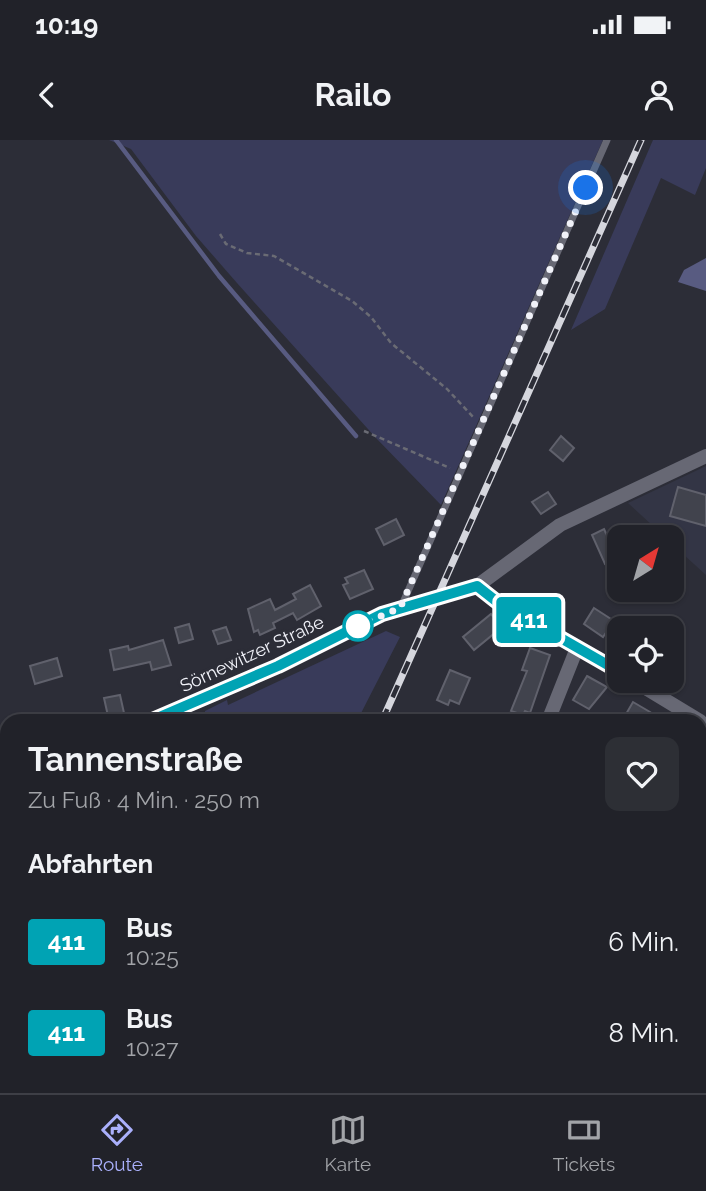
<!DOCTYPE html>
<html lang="de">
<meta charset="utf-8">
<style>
:root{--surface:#212229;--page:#2d2f35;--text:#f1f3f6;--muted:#a2a4a8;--line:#3e3f46;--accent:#aab0fb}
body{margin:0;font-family:Raleway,sans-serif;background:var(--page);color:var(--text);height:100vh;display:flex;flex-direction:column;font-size:26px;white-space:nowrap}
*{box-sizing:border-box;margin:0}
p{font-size:23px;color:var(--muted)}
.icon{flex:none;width:38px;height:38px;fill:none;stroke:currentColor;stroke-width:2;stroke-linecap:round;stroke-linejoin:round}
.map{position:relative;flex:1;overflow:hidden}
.panel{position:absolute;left:0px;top:574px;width:707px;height:380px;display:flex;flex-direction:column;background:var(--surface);border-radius:21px 21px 0 0;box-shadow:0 2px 5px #0004,0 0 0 2px var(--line)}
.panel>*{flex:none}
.badge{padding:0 14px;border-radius:5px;font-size:24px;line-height:46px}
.needle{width:46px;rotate:37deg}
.tools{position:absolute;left:607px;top:385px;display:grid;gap:14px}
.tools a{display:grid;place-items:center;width:77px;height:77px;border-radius:14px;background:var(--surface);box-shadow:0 2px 5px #0004,0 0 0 2px var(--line);font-size:35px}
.you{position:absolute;width:35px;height:35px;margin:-18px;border:5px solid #fff;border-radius:50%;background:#1a73e8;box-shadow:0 0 0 10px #1a73e833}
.map>.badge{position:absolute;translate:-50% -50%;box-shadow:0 0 0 4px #fff}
h2{padding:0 28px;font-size:26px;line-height:63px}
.round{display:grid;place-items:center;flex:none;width:74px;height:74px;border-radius:14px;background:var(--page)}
.headline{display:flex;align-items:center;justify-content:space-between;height:119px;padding:0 28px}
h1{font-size:33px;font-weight:700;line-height:52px}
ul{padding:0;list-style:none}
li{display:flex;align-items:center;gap:21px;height:91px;padding:0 28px}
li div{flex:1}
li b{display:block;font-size:26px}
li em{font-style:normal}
li .badge{min-width:77px;font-weight:700;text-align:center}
.status{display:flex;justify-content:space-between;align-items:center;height:49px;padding:0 35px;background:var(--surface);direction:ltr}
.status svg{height:19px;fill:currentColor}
header{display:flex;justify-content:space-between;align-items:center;height:91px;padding:0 28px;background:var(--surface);font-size:32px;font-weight:700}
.dock{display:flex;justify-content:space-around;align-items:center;height:98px;border-top:2px solid var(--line);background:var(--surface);font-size:19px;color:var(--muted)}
.dock a{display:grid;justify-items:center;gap:4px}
.dock .selected{color:var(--accent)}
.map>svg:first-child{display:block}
.built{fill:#333545}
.green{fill:#393b5a}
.water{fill:#585b81}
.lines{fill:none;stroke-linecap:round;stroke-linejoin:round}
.stream{stroke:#585b81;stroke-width:4.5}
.building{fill:#41434d;stroke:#60616c;stroke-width:2}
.path{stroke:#6a6b74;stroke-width:2.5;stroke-dasharray:5 3.5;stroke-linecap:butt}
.lane{stroke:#676874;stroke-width:7}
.street{stroke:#676874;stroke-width:14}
.secondary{stroke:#797b99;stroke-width:19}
.rail-casing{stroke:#d5d6dd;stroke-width:7}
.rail{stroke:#2c2d37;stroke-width:4.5;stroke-dasharray:13;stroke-linecap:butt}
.line-casing{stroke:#fff;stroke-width:16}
.line{stroke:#00a3b4;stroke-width:10}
.walk{stroke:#f1f2f9;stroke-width:7;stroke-dasharray:0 12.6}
.stop-dot{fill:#fff;stroke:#00a3b4;stroke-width:3.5}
.labels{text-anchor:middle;stroke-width:6;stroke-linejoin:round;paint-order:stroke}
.street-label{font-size:18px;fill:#f1f2f9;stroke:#2c2d37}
</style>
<div class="status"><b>10:19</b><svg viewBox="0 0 49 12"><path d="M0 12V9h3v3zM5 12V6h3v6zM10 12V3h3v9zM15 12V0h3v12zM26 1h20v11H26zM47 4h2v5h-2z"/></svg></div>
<header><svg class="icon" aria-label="back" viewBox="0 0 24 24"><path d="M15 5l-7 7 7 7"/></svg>Railo<svg class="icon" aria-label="person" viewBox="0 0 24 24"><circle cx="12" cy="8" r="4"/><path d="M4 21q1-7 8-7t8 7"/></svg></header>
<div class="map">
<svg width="706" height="953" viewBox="0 0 706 953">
<rect width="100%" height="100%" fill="#2c2d37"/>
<!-- built -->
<path class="built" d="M706,326V435L672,404V397H665L628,363Z"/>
<!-- green -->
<g class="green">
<path d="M109,0H603L441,365L376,298L237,143L196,96L131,9Z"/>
<path d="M653,0H706V28L695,55L661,38L605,169L571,190Z"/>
<path d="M386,491L400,497L357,581H205V571L227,560L228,565Z"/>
<path d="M405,947H526L524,953H403Z"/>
</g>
<!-- water -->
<path class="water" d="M706,118V151L678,142L684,130Z"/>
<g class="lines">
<!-- stream -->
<path class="stream" d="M116,0L219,136L356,296"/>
</g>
<!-- building -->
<g class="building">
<path d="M561,296L574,308L563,321L550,310Z"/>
<path d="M678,347L706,355V386L670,376Z"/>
<path d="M548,352L556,364L541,374L532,362Z"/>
<path d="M396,379L404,395L384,405L376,389Z"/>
<path d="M604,389L617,418L605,424L592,395Z"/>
<path d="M364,430L373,449L350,459L343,445L348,443L345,438Z"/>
<path d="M310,445L321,466L297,480L293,473L273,483L275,488L260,495L258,490L254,492L248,469L270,459L275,470L296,459L293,454Z"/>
<path d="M594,468L614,481L603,497L584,484Z"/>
<path d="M491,474L502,487L474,510L463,497Z"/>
<path d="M189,484L193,499L179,503L175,488Z"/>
<path d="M226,487L231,500L218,504L213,491Z"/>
<path d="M163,500L171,525L152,530L150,522L114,530L110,510L128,506L129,510Z"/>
<path d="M530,508L550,515L530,573L525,571L523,575L511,571L527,531L522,530Z"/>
<path d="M57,518L62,536L35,544L30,526Z"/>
<path d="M450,530L470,538L459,564L450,560L448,565L437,560Z"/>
<path d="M587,536L607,547L589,569L573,560Z"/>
<path d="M120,555L124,573L108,576L104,558Z"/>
<path d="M633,562L650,572L644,581H622Z"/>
</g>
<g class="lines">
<!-- path -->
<g class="path">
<path d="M220,94L226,104L247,113L274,116L352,161L371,177L391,203L447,249L475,279"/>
<path d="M364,291L450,328"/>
<path d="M469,953L471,947"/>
</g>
<!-- lane -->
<path class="lane" d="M401,467L607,0"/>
<!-- street -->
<g class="street">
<path d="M477,446L496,461L620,532"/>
<path d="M634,541L700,581"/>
<path d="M150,581L278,526L382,474L477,446L560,385L706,316"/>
<path d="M548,581L577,508"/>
<path d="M0,762L6,629"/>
<path d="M700,924H706"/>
</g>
<!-- secondary -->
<g class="secondary">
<path d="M700,686L706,664"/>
<path d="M629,953L631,947"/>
</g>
<!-- rail casing -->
<g class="rail-casing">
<g id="rail">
<path d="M382,581L641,0"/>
<path d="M217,953L220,947"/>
</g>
</g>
<!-- rail -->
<use href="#rail" class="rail"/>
</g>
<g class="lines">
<!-- line casing -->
<g class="line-casing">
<path id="line" d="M150,581L278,526L382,474L477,446L496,461L620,532"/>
</g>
<!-- line -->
<use href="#line" class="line"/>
<!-- walk -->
<path class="walk" d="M358,486L400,468L586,48"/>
</g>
<!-- markers -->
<circle class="stop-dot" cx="358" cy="486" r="14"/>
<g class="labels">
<!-- street labels -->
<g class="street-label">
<text transform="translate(252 514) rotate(-25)" y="6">Sörnewitzer Straße</text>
</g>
</g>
</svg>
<div class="tools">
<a><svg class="needle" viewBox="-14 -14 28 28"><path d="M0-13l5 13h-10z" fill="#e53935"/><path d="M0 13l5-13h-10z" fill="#a2a4a8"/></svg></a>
<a><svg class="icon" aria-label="locate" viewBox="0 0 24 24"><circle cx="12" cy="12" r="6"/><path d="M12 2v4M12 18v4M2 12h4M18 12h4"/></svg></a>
</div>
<div class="you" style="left:586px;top:48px"></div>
<b class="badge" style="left:529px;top:480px;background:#00a3b4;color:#fff">411</b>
<section class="panel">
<div class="headline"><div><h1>Tannenstraße</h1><p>Zu Fuß · 4 Min. · 250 m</p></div><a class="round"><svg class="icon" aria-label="heart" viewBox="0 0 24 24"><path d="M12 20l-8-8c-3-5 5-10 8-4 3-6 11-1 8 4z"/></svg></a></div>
<h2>Abfahrten</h2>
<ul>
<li><span class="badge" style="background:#00a3b4;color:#fff">411</span><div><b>Bus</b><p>10:25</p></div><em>6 Min.</em></li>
<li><span class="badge" style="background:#00a3b4;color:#fff">411</span><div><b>Bus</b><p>10:27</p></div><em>8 Min.</em></li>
</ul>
</section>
</div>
<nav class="dock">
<a class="selected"><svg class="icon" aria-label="directions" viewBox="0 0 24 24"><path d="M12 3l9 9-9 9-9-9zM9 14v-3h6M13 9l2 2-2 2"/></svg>Route</a>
<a><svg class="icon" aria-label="map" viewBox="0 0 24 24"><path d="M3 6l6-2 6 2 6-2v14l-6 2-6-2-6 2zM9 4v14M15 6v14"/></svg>Karte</a>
<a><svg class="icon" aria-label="tickets" viewBox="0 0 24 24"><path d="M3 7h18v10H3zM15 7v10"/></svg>Tickets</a>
</nav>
